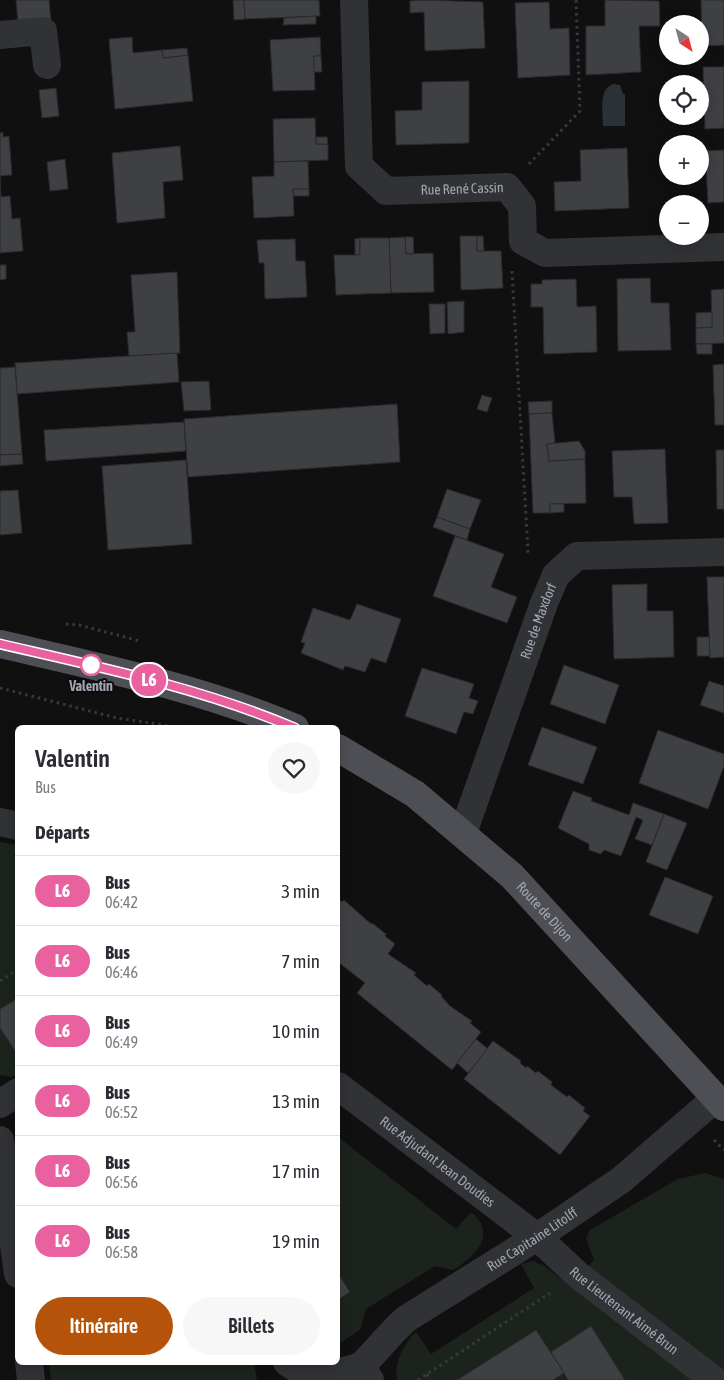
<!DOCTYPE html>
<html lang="fr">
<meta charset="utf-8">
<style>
:root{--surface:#fff;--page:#f7f7f7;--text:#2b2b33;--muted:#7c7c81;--line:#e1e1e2;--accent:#b45309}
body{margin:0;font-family:"Asap Condensed",sans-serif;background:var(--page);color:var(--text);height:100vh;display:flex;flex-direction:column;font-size:19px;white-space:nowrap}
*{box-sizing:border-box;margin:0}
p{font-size:16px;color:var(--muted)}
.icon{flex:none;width:28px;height:28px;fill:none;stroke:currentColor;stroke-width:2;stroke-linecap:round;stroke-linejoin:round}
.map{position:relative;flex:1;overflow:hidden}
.sheet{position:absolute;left:15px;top:725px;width:325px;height:640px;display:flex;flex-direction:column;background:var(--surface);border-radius:8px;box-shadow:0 2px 12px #0003}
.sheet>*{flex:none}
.badge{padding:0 10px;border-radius:16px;font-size:18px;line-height:32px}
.needle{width:32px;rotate:144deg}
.tools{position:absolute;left:659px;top:15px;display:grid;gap:10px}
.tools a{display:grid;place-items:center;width:50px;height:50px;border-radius:50%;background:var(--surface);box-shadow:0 2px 12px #0003;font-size:25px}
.map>.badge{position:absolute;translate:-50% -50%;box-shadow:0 0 0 2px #fff}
h2{padding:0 20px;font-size:19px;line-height:45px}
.round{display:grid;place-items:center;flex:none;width:52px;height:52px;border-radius:26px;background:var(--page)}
.headline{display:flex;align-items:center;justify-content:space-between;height:85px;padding:0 20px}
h1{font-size:24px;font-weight:600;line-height:38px}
.button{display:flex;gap:10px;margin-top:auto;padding:10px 20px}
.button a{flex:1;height:58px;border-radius:30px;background:var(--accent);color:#fff;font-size:20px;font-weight:600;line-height:58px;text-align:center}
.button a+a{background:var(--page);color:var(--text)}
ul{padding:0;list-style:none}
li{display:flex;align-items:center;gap:15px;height:70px;padding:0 20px;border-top:1px solid var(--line)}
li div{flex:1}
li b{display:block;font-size:19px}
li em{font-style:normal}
li .badge{min-width:55px;font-weight:700;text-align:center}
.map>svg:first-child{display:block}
.green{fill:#1c231d}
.water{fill:#2a3238}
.building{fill:#3f4044;stroke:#2a2a2d}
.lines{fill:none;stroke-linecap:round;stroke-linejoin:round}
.path{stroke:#37393d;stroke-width:3;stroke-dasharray:2.5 4;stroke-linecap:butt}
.minor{stroke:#313236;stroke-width:28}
.major{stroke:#4d4f54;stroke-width:28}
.line-casing{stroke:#fff;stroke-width:11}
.line{stroke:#ea619f;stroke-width:8}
.stop-dot{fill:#fff;stroke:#ea619f;stroke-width:2.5}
.labels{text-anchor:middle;stroke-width:4;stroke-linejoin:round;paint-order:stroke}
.street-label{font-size:14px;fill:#a1a6b1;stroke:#0b0b0c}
.stop-label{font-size:14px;font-weight:bold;fill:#a1a6b1;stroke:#0b0b0c}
</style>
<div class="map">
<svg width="724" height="1380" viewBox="0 0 724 1380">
<rect width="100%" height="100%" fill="#101011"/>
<!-- green -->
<g class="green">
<path d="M0,842L18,845L17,998L0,1009Z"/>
<path d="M0,1028L17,1056V1075L11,1077L0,1075Z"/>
<path d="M338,1137L456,1229L471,1212C498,1234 475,1257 453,1270L435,1266L366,1309L360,1330L338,1344V1300L350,1292L338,1273Z"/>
<path d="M705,1173L724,1179V1371L588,1266L594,1260L586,1238L590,1230L678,1179Z"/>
<path d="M533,1261L543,1265L692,1380H397C394,1361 403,1345 416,1332L431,1354L534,1288L521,1264Z"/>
<path d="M49,1363H254L257,1380H51Z"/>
</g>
<!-- water -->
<path class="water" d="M613,84L620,85L623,94H625V126H603C603,111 598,90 613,84Z"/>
<!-- building -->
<g class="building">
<path d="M16,0H49L51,21L18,23Z"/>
<path d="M233,0H244L245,19L234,20Z"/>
<path d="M244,0H319L320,16L245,19Z"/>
<path d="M423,0L483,2L485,48L425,51L424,12L410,13V1Z"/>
<path d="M605,0L659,1L660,26H639L641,72L586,75V26H605Z"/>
<path d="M701,0H724V45L702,46Z"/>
<path d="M549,2L550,29L569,28L570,75L518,78L515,3Z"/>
<path d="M316,16V24L283,25L284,18Z"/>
<path d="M132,37L133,53L162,50L163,58L188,55L193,101L115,109L109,39Z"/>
<path d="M320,37L321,56H314L315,90L273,91L270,40Z"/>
<path d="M187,48L188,55L163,58L162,50Z"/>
<path d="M314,56H321L322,72H314Z"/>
<path d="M703,67H724V128L705,129Z"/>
<path d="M469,81V143L396,145L395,111L422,110V82Z"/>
<path d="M56,88L59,116L42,118L39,90Z"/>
<path d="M315,118L316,144H328V160L274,162L273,119Z"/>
<path d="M3,132V137L9,136L12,175L0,176L1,197L10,196L12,219L20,218L23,251L0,253V133Z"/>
<path d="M316,137H327L328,144H316Z"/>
<path d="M180,146L183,180L163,182L165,218L117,223L112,153Z"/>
<path d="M627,148L629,208L555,211L554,182L581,181L580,150Z"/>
<path d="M724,150V202L708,203L705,151Z"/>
<path d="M65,159L68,189L50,191L47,162Z"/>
<path d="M308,161L309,189H293L294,216L254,218L252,177L274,176V162Z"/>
<path d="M293,189H309V196H294Z"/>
<path d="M460,236H477V251H501L503,288L461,290Z"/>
<path d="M477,236H483L484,251H477Z"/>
<path d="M405,237H413L414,253L406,254Z"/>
<path d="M405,237L406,254L433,253L434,292L391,293L389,238Z"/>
<path d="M360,238V255H355V239Z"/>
<path d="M360,238H389L391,293L336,295L334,255H360Z"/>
<path d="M295,239L296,261H305L307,297L265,299L264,263H259L257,240Z"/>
<path d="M0,265H6V279L0,280Z"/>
<path d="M177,272L180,353L129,356L127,332H135L131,275Z"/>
<path d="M650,278L651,303H669L671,350L618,351L617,279Z"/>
<path d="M576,279L577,307L596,306L597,352L544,354L543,307H531V284H542V280Z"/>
<path d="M724,289V343L696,344V328L712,327L711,290Z"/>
<path d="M464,301V332L448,334L447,302Z"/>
<path d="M429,304H445V333L430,334Z"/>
<path d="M712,312V327L696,328V313Z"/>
<path d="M696,344H712V354H697Z"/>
<path d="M177,353L179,382L17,394L15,363Z"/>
<path d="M724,364V425H715L713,365Z"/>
<path d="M15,367L22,454L0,455V368Z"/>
<path d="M209,381L211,410L184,411L181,382Z"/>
<path d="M482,395L492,398L487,412L477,409Z"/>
<path d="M552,401V413L529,414L528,402Z"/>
<path d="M397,404L400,462L188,477L184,419Z"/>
<path d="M552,413L555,443L547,444L549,461L585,459L586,503L550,504V513H533L529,414Z"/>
<path d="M184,422L186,451L46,461L44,430Z"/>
<path d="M579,441L585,451V459L549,461L547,444Z"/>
<path d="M665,449L668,523L634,524L632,497H614L612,451Z"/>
<path d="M716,450H724V509H717Z"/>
<path d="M22,454L23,464L0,466V455Z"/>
<path d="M186,460L192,544L108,550L102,466Z"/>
<path d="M447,489L481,500L470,529L437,517Z"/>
<path d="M18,490L22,533L0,535V491Z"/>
<path d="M550,504H564V512L550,513Z"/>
<path d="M437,517L470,529L467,540L433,527Z"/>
<path d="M455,536L504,554L491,587L517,597L507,623L433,596Z"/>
<path d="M707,577H724V657L710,658Z"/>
<path d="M647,584V611H673L674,657L614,659L612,585Z"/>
<path d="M357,604L401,619L386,663L371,658L365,672L345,666L343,670L301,653L305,643L301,642L313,608L350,620Z"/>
<path d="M697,637H709L710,656H697Z"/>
<path d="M564,665L619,685L605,724L550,704Z"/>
<path d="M422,668L474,684L469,698L478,701L473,714L464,712L456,734L405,716Z"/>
<path d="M709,681L724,686V713L700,705Z"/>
<path d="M542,727L597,747L583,784L528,765Z"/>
<path d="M658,730L724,754V766L708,809L639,783Z"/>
<path d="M573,791L592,798L591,801L629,815L633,803L664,814L652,845L635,839L643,820L636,817L621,856L604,850L601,854L589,850V844L558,828Z"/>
<path d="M664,814L687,823L667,870L646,862Z"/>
<path d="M665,877L713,896L698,934L649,915Z"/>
<path d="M338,898L342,902L344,900L371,924L372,923L386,934L385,936L395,944L388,954L416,973L414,975L427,986L429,984L442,995L441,996L450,1006L472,1021L470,1023L481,1032L452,1070L357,993L365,983L338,962Z"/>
<path d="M18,998V1056L0,1028V1009Z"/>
<path d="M476,1039L488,1049L468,1073L457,1063Z"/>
<path d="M493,1041L521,1061L520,1063L526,1068L527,1066L536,1073L538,1071L552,1082L551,1085L567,1097L569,1095L585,1108L583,1111L590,1116L560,1155L464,1079Z"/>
<path d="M338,1273L350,1292L338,1300Z"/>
<path d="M591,1326L625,1380H568L551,1352Z"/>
<path d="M536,1330L564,1373L553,1380H457Z"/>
</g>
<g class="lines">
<!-- path -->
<g class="path">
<path d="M529,164L580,111L576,0"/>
<path d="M512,271L528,553L530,555"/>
<path d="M66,624L79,625L140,641"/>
<path d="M0,688L117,718L177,727L188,726"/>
<path d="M0,981L18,969"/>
<path d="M714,1140L724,1150"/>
<path d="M427,1374L430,1380"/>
<path d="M418,1380L550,1293"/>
</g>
<!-- minor -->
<g class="minor">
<path id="s1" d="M354,0L359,166L386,191L507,187L522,206L523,241L545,253L724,247"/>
<path d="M0,35L43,31L47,65"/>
<path d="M0,822L18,826"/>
<path id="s2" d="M463,833L544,603L556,575L577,556L724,552"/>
<path id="s3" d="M338,1086L537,1237L578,1275L714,1380"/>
<path d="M0,1104L18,1092"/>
<path d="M0,1140L18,1274"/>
<path d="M29,1362L31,1380"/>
<path d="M287,1362C311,1380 335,1375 361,1366"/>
<path id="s4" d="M370,1380L361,1366C377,1351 389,1334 406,1319L537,1237L621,1180L716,1098"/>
</g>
<!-- major -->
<g class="major">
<path d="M0,644C99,667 201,688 295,728"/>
<path id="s5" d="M338,748L415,794L512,876L724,1107"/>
</g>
</g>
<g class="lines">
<!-- line casing -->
<g class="line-casing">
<path id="line" d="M0,644C99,667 201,688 295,728"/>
</g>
<!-- line -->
<use href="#line" class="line"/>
</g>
<!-- markers -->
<circle class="stop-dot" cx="91" cy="665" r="10"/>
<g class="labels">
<!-- street labels -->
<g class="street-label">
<text dy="5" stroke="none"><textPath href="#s1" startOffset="279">Rue René Cassin</textPath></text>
<text dy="5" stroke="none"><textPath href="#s2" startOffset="225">Rue de Maxdorf</textPath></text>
<text dy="5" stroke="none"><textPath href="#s5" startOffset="265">Route de Dijon</textPath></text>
<text dy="5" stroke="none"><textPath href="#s3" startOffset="125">Rue Adjudant Jean Doudies</textPath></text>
<text dy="5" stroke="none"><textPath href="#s4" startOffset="231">Rue Capitaine Litolff</textPath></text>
<text dy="5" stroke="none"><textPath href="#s3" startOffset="364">Rue Lieutenant Aimé Brun</textPath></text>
</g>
<!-- stop labels -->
<g class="stop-label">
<text x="91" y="691">Valentin</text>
</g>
</g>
</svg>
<div class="tools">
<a><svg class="needle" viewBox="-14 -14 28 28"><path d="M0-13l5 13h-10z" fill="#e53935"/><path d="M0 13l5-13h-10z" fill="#7c7c81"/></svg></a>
<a><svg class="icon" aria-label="locate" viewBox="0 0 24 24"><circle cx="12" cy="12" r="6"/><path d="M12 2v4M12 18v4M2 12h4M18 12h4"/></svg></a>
<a>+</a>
<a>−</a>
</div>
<b class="badge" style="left:149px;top:680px;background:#ea619f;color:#fff">L6</b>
<section class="sheet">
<div class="headline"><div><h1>Valentin</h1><p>Bus</p></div><a class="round"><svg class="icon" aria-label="heart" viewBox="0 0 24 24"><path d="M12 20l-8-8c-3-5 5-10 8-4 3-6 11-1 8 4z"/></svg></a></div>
<h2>Départs</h2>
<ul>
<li><span class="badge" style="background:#ea619f;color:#fff">L6</span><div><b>Bus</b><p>06:42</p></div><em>3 min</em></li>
<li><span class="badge" style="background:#ea619f;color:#fff">L6</span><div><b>Bus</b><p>06:46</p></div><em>7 min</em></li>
<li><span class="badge" style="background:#ea619f;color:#fff">L6</span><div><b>Bus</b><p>06:49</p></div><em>10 min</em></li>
<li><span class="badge" style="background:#ea619f;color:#fff">L6</span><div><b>Bus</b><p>06:52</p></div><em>13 min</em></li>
<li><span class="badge" style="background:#ea619f;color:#fff">L6</span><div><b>Bus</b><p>06:56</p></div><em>17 min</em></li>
<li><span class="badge" style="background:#ea619f;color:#fff">L6</span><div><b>Bus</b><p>06:58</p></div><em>19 min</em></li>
</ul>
<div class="button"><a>Itinéraire</a><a>Billets</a></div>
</section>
</div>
